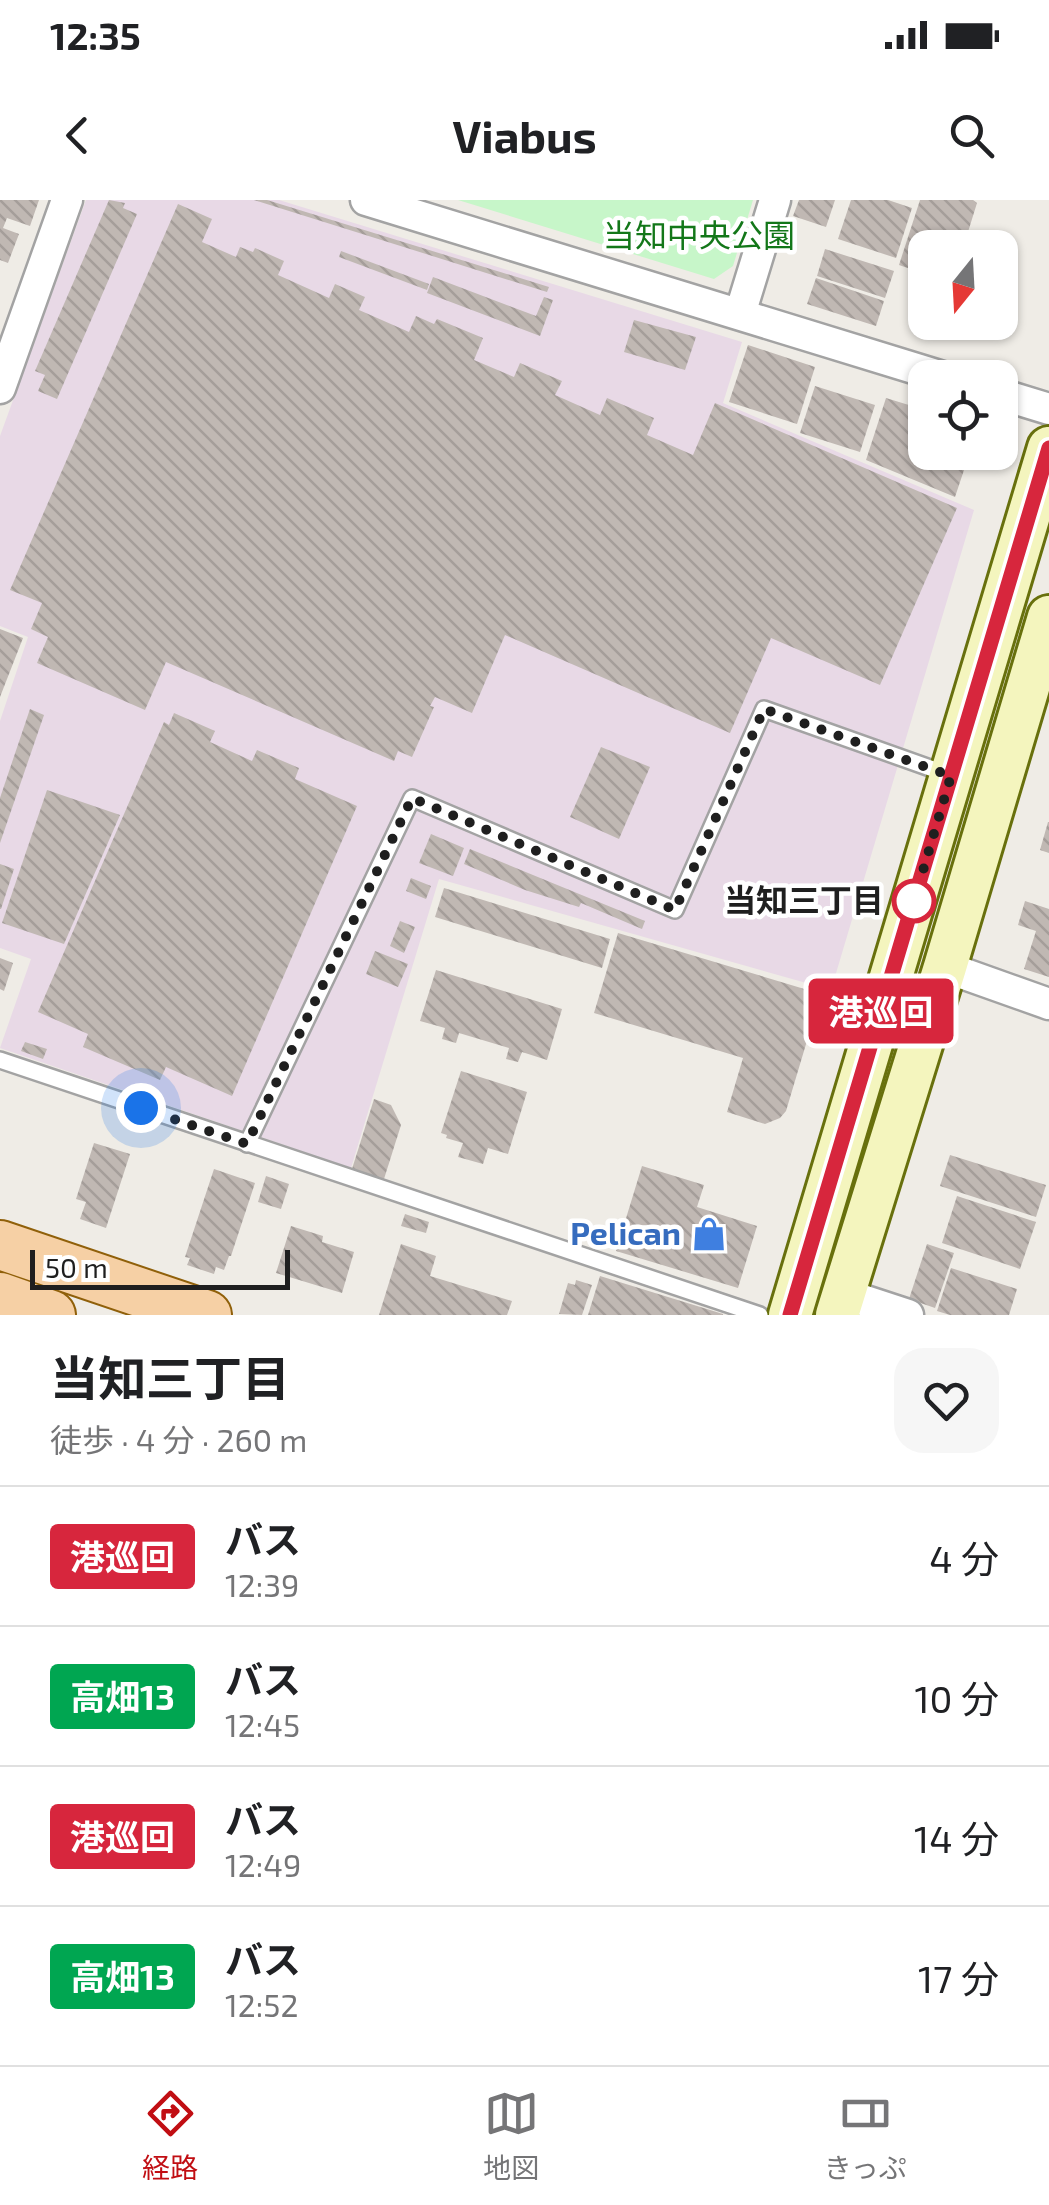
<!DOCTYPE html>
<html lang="ja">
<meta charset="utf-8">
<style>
:root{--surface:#fff;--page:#f6f6f6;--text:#202124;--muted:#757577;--line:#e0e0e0;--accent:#c10e13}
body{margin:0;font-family:"Exo 2","Noto Sans JP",sans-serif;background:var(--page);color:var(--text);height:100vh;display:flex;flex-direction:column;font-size:38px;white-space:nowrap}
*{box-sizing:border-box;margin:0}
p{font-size:32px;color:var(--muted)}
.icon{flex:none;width:55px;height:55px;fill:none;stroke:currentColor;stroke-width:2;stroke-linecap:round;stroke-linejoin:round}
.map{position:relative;height:1115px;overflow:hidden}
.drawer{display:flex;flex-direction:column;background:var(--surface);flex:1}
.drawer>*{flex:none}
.badge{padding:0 20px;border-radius:8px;font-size:35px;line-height:65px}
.needle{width:65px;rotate:198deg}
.fabs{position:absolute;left:908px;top:30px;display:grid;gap:20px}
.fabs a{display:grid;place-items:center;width:110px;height:110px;border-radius:20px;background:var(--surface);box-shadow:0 2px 8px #0004;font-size:50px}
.scale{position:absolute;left:30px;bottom:25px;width:260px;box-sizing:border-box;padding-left:10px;border:5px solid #1f1f1f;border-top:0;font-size:28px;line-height:35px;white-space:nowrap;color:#1f1f1f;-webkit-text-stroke:8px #fff;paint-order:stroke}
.you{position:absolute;width:50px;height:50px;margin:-25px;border:8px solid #fff;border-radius:50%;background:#1a73e8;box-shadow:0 0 0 15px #1a73e833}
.map>.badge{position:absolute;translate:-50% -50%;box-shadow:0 0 0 5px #fff}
.round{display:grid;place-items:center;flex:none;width:105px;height:105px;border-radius:30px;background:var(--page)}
.head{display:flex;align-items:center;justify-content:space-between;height:170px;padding:0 50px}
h1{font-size:48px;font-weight:700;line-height:75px}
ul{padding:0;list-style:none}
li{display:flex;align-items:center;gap:30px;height:140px;padding:0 50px;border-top:2px solid var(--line)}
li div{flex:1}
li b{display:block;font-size:38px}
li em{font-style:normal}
li .badge{min-width:110px;font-weight:700;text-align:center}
.status{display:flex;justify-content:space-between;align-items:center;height:70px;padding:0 50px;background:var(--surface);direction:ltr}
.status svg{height:28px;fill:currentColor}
header{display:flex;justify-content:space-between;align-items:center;height:130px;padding:0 50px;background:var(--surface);font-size:45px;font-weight:700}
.dock{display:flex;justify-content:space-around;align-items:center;height:140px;border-top:2px solid var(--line);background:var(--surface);font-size:28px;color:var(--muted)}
.dock a{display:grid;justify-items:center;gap:5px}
.dock .current{color:var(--accent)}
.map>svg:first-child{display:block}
.industrial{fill:#e8d9e6}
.park{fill:#c7f6c9}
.building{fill:url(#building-back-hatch)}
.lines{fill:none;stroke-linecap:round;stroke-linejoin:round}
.lane-casing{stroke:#a3a3a3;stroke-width:20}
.street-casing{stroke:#a3a3a3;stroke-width:35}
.secondary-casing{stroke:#68700d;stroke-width:48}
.primary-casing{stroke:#90600a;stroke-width:52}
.lane{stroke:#fff;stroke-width:15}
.street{stroke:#fff;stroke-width:30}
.secondary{stroke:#f4f5be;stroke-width:42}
.primary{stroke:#f6d0a5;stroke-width:48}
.line-casing{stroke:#fff;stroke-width:22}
.line{stroke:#d7263d;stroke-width:15}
.walk{stroke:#1f1f1f;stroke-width:10;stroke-dasharray:0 18}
.stop-dot{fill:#fff;stroke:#d7263d;stroke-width:5}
.labels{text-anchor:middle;stroke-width:9;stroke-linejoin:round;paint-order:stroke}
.park-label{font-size:32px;fill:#137719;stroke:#fff}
.stop-label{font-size:32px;font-weight:bold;fill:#1f1f1f;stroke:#fff;text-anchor:end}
.shop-label{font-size:32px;font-weight:bold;fill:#366cbe;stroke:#fff;text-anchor:end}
</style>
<div class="status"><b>12:35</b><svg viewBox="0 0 49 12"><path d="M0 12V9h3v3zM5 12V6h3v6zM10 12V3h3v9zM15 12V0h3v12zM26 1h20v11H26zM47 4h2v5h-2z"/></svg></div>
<header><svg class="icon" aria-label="back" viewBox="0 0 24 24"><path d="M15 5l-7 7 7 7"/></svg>Viabus<svg class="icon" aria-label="search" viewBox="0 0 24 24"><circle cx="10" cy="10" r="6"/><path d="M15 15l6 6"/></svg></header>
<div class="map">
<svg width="1049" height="1115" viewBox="0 0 1049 1115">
<defs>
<pattern id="building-back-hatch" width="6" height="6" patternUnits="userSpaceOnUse" patternTransform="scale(2.5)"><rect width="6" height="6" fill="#c0b8b3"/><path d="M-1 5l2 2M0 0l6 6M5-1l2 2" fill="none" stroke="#a59e9a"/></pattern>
</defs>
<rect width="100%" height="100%" fill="#efece6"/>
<!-- industrial -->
<path class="industrial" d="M86,0H279L742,142L723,203L974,310L831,790L439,679L351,968L0,848L31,759L0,748V521L28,437L0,426V236Z"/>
<!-- park -->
<path class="park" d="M458,0H753L733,66L714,79Z"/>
<!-- building -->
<g class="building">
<path d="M0,0H39L30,26L7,18L3,28L19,34L8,63L0,60Z"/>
<path d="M109,0L125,3L123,8L137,14L57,199L38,191L45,175L35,171Z"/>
<path d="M254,0H267L549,87L547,92Z"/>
<path d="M799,0H835L826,27L793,16Z"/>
<path d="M851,0H888L912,8L896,58L838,39Z"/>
<path d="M920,0H973L977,3L963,48H925V74L899,65Z"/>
<path d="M178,4L212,19L202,42L236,57L240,47L253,52L255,48L284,61L278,75L329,98L335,84L365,97L359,110L409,132L416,116L434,124L437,119L483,138L474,160L514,177L520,163L562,181L555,195L600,215L607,198L654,218L647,235L693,255L715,203L957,308L880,485L771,438L730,533L505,435L472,513L435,497L430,506L434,507L412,557L398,551L394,561L166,462L145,510L37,463L48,437L31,429L42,403L10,390Z"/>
<path d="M825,49L894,71L885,98L817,76Z"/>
<path d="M341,51L429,84L427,90L339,57Z"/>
<path d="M433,77L536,116L544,97L553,100L540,136L427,93Z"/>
<path d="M816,78L884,101L876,126L807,104Z"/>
<path d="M634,120L696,137L685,170L624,152Z"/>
<path d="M748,145L815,167L797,224L729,202Z"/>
<path d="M815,186L875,205L860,252L800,233Z"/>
<path d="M886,198L925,210V252H970L955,297L866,260Z"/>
<path d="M0,429L23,438L0,497Z"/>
<path d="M30,509L44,515L0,643V598Z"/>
<path d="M174,513L215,531L210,542L252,561L257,550L299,568L295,579L357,606L232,896L166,867L160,880L83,847L88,834L38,812L164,522L169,525Z"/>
<path d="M601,547L650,567L619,639L570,617Z"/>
<path d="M47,590L120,615L64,744L2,723Z"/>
<path d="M1048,622H1049V653L1040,650Z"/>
<path d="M431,634L464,648L453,676L419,663Z"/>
<path d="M470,649L645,721L642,729L581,703L579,707L525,690L464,664Z"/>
<path d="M0,664L14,669L1,709H0Z"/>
<path d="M411,678L431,686L426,699L406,691Z"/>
<path d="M444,688L610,739L602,768L435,717Z"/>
<path d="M1025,701L1049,709V777L1024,769L1036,731L1018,725Z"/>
<path d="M400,721L415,727L404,753L390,746Z"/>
<path d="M618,733L821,794L786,911L780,918L765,924L727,912L743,858L594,813Z"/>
<path d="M375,751L408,764L398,787L366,774Z"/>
<path d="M0,758L13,763L4,791L0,789Z"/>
<path d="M436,770L562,809L547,860L522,852L518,862L506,859L509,848L459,833L456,843L442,839L445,828L420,821Z"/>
<path d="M25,842L47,849L43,859L21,851Z"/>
<path d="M461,871L527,892L508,954L488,948L483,964L458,957L463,943L446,938L447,935L441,933Z"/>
<path d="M374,899L391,905L401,925L384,979L352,969Z"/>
<path d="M94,943L130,954L106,1028L80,1019L86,1002L76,999Z"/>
<path d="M950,955L1046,985L1036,1017L940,986Z"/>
<path d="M642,966L704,985L697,1007L757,1026L738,1088L616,1051Z"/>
<path d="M214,969L255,983L231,1056H229L224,1070L216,1067L214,1074L187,1065L190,1058L185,1057Z"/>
<path d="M266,976L289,984L281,1009L258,1002Z"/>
<path d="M957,996L1036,1022L1020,1069L942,1043Z"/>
<path d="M405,1014L429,1022L426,1033L401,1026Z"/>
<path d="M291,1026L323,1036L322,1042L354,1052L342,1093L276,1073Z"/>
<path d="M401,1044L436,1056L430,1076L512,1101L507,1115H379Z"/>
<path d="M927,1044L954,1053L935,1108L909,1099Z"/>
<path d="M951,1068L1017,1089L1009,1115H950L937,1111Z"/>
<path d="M600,1076L723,1114V1115H588Z"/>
<path d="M576,1080L592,1085L582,1115L559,1114L568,1083L575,1085Z"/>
</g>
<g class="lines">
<!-- lane casing -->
<g class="lane-casing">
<g id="lane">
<path d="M0,860L760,1115"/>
<path d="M247,944L412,598L675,710L764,509L947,574"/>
</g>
</g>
<!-- street casing -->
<g class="street-casing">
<g id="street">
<path d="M366,0L946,178"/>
<path d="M740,114L775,0"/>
<path d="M0,188L67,0"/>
<path d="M1000,194L1049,209"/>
<path d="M945,767L1049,804"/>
<path d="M844,1094L908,1115"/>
</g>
</g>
<!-- secondary casing -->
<g class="secondary-casing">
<g id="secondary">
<path d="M790,1115L1049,248"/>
<path d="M837,1115L945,767L1049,417"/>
</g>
</g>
<!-- primary casing -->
<g class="primary-casing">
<g id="primary">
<path d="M0,1045L207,1115"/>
<path d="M0,1097L51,1115"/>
</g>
</g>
<!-- lane -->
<use href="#lane" class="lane"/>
<!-- street -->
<use href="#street" class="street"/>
<!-- secondary -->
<use href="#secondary" class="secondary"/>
<!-- primary -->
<use href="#primary" class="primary"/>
</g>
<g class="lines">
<!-- line casing -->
<g class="line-casing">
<path id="line" d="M790,1115L1049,248"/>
</g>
<!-- line -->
<use href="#line" class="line"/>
<!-- walk -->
<path class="walk" d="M141,908L247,944L412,598L675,710L764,509L951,576L914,701"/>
</g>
<!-- icons -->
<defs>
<g id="shop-bare" transform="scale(2.7)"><path d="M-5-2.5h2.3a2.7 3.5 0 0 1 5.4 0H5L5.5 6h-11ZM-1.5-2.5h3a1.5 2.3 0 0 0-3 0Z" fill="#3f7fe0" stroke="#fff" stroke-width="2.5" paint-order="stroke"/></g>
</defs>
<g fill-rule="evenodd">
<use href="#shop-bare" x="709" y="1034"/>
</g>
<!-- markers -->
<circle class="stop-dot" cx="914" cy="701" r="20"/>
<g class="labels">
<!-- park labels -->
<g class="park-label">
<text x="699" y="47">当知中央公園</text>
</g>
<!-- stop labels -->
<g class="stop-label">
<text x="884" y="712">当知三丁目</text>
</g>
<!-- shop labels -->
<g class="shop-label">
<text x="681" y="1045">Pelican</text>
</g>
</g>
</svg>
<div class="fabs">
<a><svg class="needle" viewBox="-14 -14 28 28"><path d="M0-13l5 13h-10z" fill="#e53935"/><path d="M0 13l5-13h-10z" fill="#757577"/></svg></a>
<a><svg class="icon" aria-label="locate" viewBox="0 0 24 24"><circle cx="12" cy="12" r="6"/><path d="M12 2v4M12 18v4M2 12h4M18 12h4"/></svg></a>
</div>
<div class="scale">50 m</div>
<div class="you" style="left:141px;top:908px"></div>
<b class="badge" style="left:881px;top:811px;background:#d7263d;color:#fff">港巡回</b>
</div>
<section class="drawer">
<div class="head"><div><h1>当知三丁目</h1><p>徒歩 · 4 分 · 260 m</p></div><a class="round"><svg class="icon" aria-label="heart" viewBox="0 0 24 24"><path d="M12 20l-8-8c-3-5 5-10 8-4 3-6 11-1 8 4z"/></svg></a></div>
<ul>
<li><span class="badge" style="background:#d7263d;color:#fff">港巡回</span><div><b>バス</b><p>12:39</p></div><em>4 分</em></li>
<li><span class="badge" style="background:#00a651;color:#fff">高畑13</span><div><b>バス</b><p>12:45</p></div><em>10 分</em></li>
<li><span class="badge" style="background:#d7263d;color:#fff">港巡回</span><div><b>バス</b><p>12:49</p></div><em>14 分</em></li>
<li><span class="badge" style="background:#00a651;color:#fff">高畑13</span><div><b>バス</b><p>12:52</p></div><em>17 分</em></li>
</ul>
</section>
<nav class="dock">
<a class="current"><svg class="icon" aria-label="directions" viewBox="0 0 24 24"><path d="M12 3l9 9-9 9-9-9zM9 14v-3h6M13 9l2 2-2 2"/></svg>経路</a>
<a><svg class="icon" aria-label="map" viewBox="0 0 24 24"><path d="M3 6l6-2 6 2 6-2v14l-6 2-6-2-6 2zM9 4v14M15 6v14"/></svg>地図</a>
<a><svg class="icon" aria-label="tickets" viewBox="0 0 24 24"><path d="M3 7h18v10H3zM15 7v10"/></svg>きっぷ</a>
</nav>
